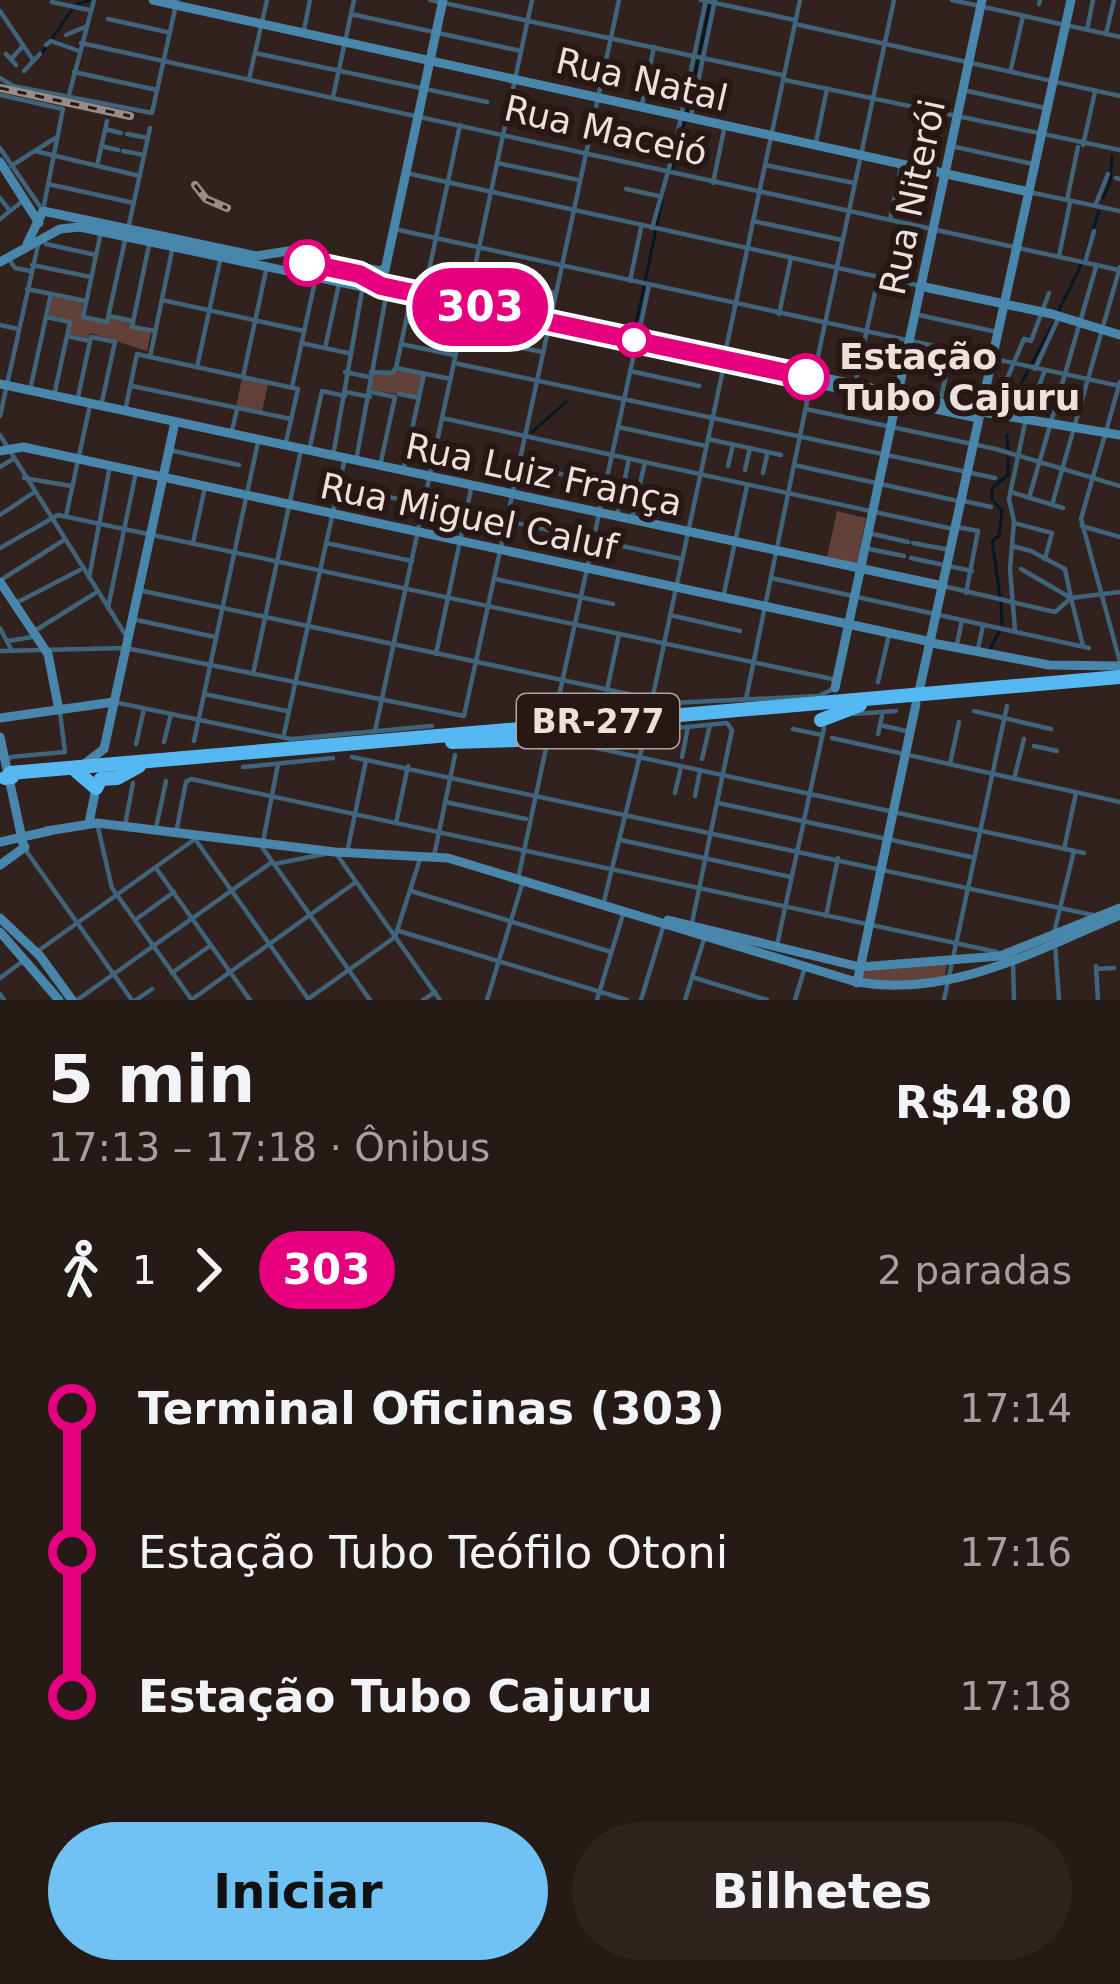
<!DOCTYPE html>
<html lang="pt">
<meta charset="utf-8">
<style>
:root{--surface:#261a16;--page:#2e231f;--text:#f1f3f6;--muted:#a4a1a1;--accent:#70c2f4}
body{margin:0;font-family:"DejaVu Sans",sans-serif;background:var(--page);color:var(--text);height:100vh;display:flex;flex-direction:column;font-size:45px;white-space:nowrap}
*{box-sizing:border-box;margin:0}
p{font-size:39px;color:var(--muted)}
.icon{flex:none;width:66px;height:66px;fill:none;stroke:currentColor;stroke-width:2;stroke-linecap:round;stroke-linejoin:round}
.map{position:relative;height:1000px;overflow:hidden}
.drawer{display:flex;flex-direction:column;background:var(--surface);flex:1}
.drawer>*{flex:none}
.badge{padding:0 24px;border-radius:39px;font-size:42px;line-height:78px}
.map>.badge{position:absolute;translate:-50% -50%;box-shadow:0 0 0 6px #fff}
.legs{display:flex;align-items:center;gap:18px;height:132px;padding:0 48px;font-size:39px}
.legs p{margin-inline-start:auto}
.overview{display:flex;align-items:center;justify-content:space-between;height:204px;padding:0 48px}
h1{font-size:66px;font-weight:800;line-height:90px}
.primary-button{display:flex;gap:24px;margin-top:auto;padding:24px 48px}
.primary-button a{flex:1;height:138px;border-radius:72px;background:var(--accent);color:#111;font-size:48px;font-weight:800;line-height:138px;text-align:center}
.primary-button a+a{background:var(--page);color:var(--text)}
ul{padding:0 48px;list-style:none}
li{display:flex;align-items:center;gap:42px;height:144px;font-size:45px}
li i{display:grid;place-items:center;width:18px;height:100%;margin:0 15px;background:currentColor}
li i::after{content:'';width:30px;height:30px;margin:-15px;border:9px solid;border-radius:50%;background:var(--surface)}
li p{margin-inline-start:auto}
li:first-child i{background:linear-gradient(#0000 50%,currentColor 0)}
li:last-child i{background:linear-gradient(currentColor 50%,#0000 0)}
.map>svg:first-child{display:block}
.green{fill:#624138}
.lines{fill:none;stroke-linecap:round;stroke-linejoin:round}
.stream{stroke:#021825;stroke-width:3}
.street{stroke:#3f647b;stroke-width:4.5}
.secondary{stroke:#4986ab;stroke-width:9}
.highway{stroke:#55b8f2;stroke-width:14}
.rail-casing{stroke:#998c88;stroke-width:8}
.rail{stroke:#281814;stroke-width:3;stroke-dasharray:9;stroke-linecap:butt}
.highway-bridge{stroke:#55b8f2;stroke-width:14}
.line-1-casing{stroke:#fff;stroke-width:27}
.line-1{stroke:#e6007e;stroke-width:18}
.stop-1-dot{fill:#fff;stroke:#e6007e;stroke-width:6}
.labels{text-anchor:middle;stroke-width:12;stroke-linejoin:round;paint-order:stroke}
.shield{fill:#281814;stroke:#b2a5a1;stroke-width:3}
.shield-label{font-size:33px;font-weight:bold;fill:#ede1de}
.street-label{font-size:36px;fill:#ede1de;stroke:#281814}
.stop-label{font-size:36px;font-weight:bold;fill:#ede1de;stroke:#281814;text-anchor:start}
</style>
<div class="map">
<svg width="1120" height="1000" viewBox="0 0 1120 1000">
<rect width="100%" height="100%" fill="#32221e"/>
<!-- green -->
<g class="green">
<path d="M53,296L83,302L81,318L107,324L110,317L130,321V328L151,332L147,351L90,333L88,338L69,334L71,321L49,315Z"/>
<path d="M402,371L422,375L417,397L372,390L371,374Z"/>
<path d="M242,378L268,384L262,412L236,407Z"/>
<path d="M837,511L866,518L857,563L827,557Z"/>
<path d="M947,964L944,981H860L863,969Z"/>
</g>
<g class="lines">
<!-- stream -->
<g class="stream">
<path d="M40,56L75,5L91,0"/>
<path d="M687,112L710,4"/>
<path d="M672,170L685,121"/>
<path d="M1103,198L1110,183L1112,156"/>
<path d="M1084,259L1099,211"/>
<path d="M1059,310L1081,265"/>
<path d="M635,329L662,201"/>
<path d="M1032,363L1054,323"/>
<path d="M1007,409L1028,371"/>
<path d="M532,432L566,402"/>
<path d="M1007,435L1008,449"/>
<path d="M1000,596L992,541L999,536L1002,510L992,500V488L1008,475V458"/>
<path d="M1001,603L1002,625"/>
<path d="M990,649L999,632"/>
</g>
<!-- street -->
<g class="street">
<path d="M430,0L782,75"/>
<path d="M701,0L795,20"/>
<path d="M952,0L1120,37"/>
<path d="M52,2L89,10"/>
<path d="M1039,4L1040,0"/>
<path d="M0,11L33,60"/>
<path d="M351,14L521,51"/>
<path d="M108,19L167,32"/>
<path d="M795,24L1120,96"/>
<path d="M304,30L310,0"/>
<path d="M1087,30L1093,0"/>
<path d="M1106,34L1114,0"/>
<path d="M66,35L85,27"/>
<path d="M81,43L1119,270"/>
<path d="M46,45L51,41L79,51"/>
<path d="M255,53L487,102"/>
<path d="M6,54L16,65"/>
<path d="M11,59L23,46"/>
<path d="M1011,69L1023,16"/>
<path d="M24,71L40,54"/>
<path d="M74,72L157,90"/>
<path d="M0,78L13,86L152,113L177,0"/>
<path d="M249,79L267,0"/>
<path d="M785,80L1120,150"/>
<path d="M963,90L1045,108"/>
<path d="M0,95L63,109L43,210"/>
<path d="M69,95L94,0"/>
<path d="M333,97L354,0"/>
<path d="M642,105L654,47"/>
<path d="M509,107L572,119"/>
<path d="M691,116L715,0"/>
<path d="M105,129L121,133"/>
<path d="M127,134L148,138"/>
<path d="M816,142L827,89"/>
<path d="M1083,145L1095,92"/>
<path d="M101,146L118,150"/>
<path d="M951,146L1033,164"/>
<path d="M0,148L43,211"/>
<path d="M35,151L140,176"/>
<path d="M123,151L144,155"/>
<path d="M497,163L579,180"/>
<path d="M765,165L854,183"/>
<path d="M11,166L57,137"/>
<path d="M97,166L107,121"/>
<path d="M406,173L920,286"/>
<path d="M1116,178L1120,179"/>
<path d="M713,183L725,125"/>
<path d="M48,184L134,203"/>
<path d="M626,189L659,196"/>
<path d="M1029,192L1120,211"/>
<path d="M0,198L10,211"/>
<path d="M1067,200L1078,147"/>
<path d="M1095,206L1108,174"/>
<path d="M0,219L24,200"/>
<path d="M890,220L901,167"/>
<path d="M753,221L842,240"/>
<path d="M652,228L673,154L706,0"/>
<path d="M128,229L150,128"/>
<path d="M394,229L1120,386"/>
<path d="M101,232L83,317L107,322L126,236"/>
<path d="M46,244L96,255"/>
<path d="M149,245L132,327L155,331"/>
<path d="M1059,256L1070,203"/>
<path d="M10,261L15,268L30,271"/>
<path d="M1085,262L1094,231"/>
<path d="M32,265L91,277"/>
<path d="M473,276L555,293"/>
<path d="M630,281L641,228"/>
<path d="M27,289L86,301"/>
<path d="M425,289L460,125"/>
<path d="M468,299L532,0"/>
<path d="M162,300L304,331"/>
<path d="M779,314L791,258"/>
<path d="M914,314L997,332"/>
<path d="M109,316L133,321"/>
<path d="M46,317L70,322L54,396"/>
<path d="M551,317L619,0"/>
<path d="M406,321L459,332"/>
<path d="M0,325L18,329"/>
<path d="M67,336L90,341"/>
<path d="M460,336L543,352"/>
<path d="M638,337L649,285"/>
<path d="M301,343L348,353"/>
<path d="M401,344L454,355"/>
<path d="M325,348L339,284"/>
<path d="M725,354L800,0"/>
<path d="M150,357L173,246"/>
<path d="M454,363L995,478"/>
<path d="M197,367L220,261"/>
<path d="M396,368L411,297"/>
<path d="M1035,369L1058,319"/>
<path d="M630,371L699,386"/>
<path d="M345,372L369,377"/>
<path d="M371,372L392,373L396,368L451,379"/>
<path d="M814,375L894,0"/>
<path d="M243,377L267,266"/>
<path d="M1120,382L1081,519L1120,662"/>
<path d="M855,384L878,279"/>
<path d="M132,386L291,419"/>
<path d="M292,387L316,277"/>
<path d="M30,390L51,294"/>
<path d="M346,392L370,397"/>
<path d="M371,392L395,397L380,466"/>
<path d="M1001,393L1024,339L1031,341L1049,293"/>
<path d="M399,394L419,398"/>
<path d="M78,397L91,337L115,342L101,406"/>
<path d="M940,403L951,351"/>
<path d="M1032,404L1045,370"/>
<path d="M806,409L996,449L1120,486"/>
<path d="M125,411L137,354L150,357L298,389L285,446"/>
<path d="M0,416L38,245"/>
<path d="M442,418L953,529"/>
<path d="M618,427L706,446"/>
<path d="M231,434L237,410"/>
<path d="M0,435L125,634"/>
<path d="M708,439L781,455"/>
<path d="M169,450L239,465"/>
<path d="M309,451L322,391L345,396"/>
<path d="M333,456L362,291"/>
<path d="M356,461L386,296"/>
<path d="M520,465L606,484"/>
<path d="M794,465L958,501"/>
<path d="M728,466L733,445"/>
<path d="M0,467L13,459"/>
<path d="M745,470L750,448"/>
<path d="M403,471L424,374"/>
<path d="M763,473L767,455"/>
<path d="M24,478L71,486"/>
<path d="M338,486L421,504"/>
<path d="M1011,492L1063,508"/>
<path d="M1029,498L1096,267"/>
<path d="M964,501L991,507"/>
<path d="M1052,505L1120,267"/>
<path d="M0,515L33,493"/>
<path d="M66,516L90,405"/>
<path d="M617,517L629,459"/>
<path d="M632,520L645,462"/>
<path d="M507,521L682,559"/>
<path d="M1014,523L1052,533L1045,559"/>
<path d="M1082,526L1120,537"/>
<path d="M957,527L978,531L966,593"/>
<path d="M868,533L908,542"/>
<path d="M193,543L205,487"/>
<path d="M326,543L412,561"/>
<path d="M913,543L950,550"/>
<path d="M1012,546L1031,551L1065,569L1071,598"/>
<path d="M0,548L58,515L837,680"/>
<path d="M864,548L904,556"/>
<path d="M911,558L972,571"/>
<path d="M1021,569L1071,598L1083,646"/>
<path d="M4,578L64,540"/>
<path d="M89,578L110,466"/>
<path d="M771,578L1089,648"/>
<path d="M495,579L613,604"/>
<path d="M943,586L1055,612L1071,598"/>
<path d="M138,590L671,703L819,696L833,689"/>
<path d="M723,598L747,486"/>
<path d="M1071,598L1120,592"/>
<path d="M16,603L80,570"/>
<path d="M108,608L136,472"/>
<path d="M670,615L740,631"/>
<path d="M132,619L215,637"/>
<path d="M0,628L12,651"/>
<path d="M1015,630L1010,569L1014,521L1009,499L1025,423"/>
<path d="M33,632L97,592"/>
<path d="M8,641L32,637"/>
<path d="M957,644L962,620"/>
<path d="M978,649L983,625"/>
<path d="M0,651L126,648L464,716L549,326"/>
<path d="M436,654L471,489"/>
<path d="M253,674L301,450"/>
<path d="M878,682L889,635"/>
<path d="M607,690L619,634"/>
<path d="M204,694L287,711"/>
<path d="M746,699L811,382"/>
<path d="M652,700L724,365"/>
<path d="M114,702L291,739L432,726"/>
<path d="M974,711L1051,729"/>
<path d="M854,714L896,711"/>
<path d="M548,717L556,710L636,345"/>
<path d="M880,725L910,732"/>
<path d="M793,729L822,735"/>
<path d="M375,731L465,311"/>
<path d="M284,734L345,458"/>
<path d="M878,734L882,716"/>
<path d="M832,738L1120,802"/>
<path d="M194,741L258,442"/>
<path d="M164,742L171,714"/>
<path d="M136,744L144,709"/>
<path d="M1034,746L1057,751"/>
<path d="M352,757L1093,915"/>
<path d="M682,757L688,727"/>
<path d="M702,759L710,725"/>
<path d="M5,762L11,757L65,752L60,712"/>
<path d="M278,764L262,847L370,1000"/>
<path d="M950,764L959,722"/>
<path d="M243,767L333,758"/>
<path d="M1014,779L1024,739"/>
<path d="M675,793L681,767"/>
<path d="M695,796L700,771"/>
<path d="M445,802L526,819"/>
<path d="M718,803L971,857"/>
<path d="M97,823L112,888L192,1000"/>
<path d="M396,823L408,766"/>
<path d="M125,825L133,783"/>
<path d="M156,828L166,781"/>
<path d="M176,833L186,782L191,779L997,952"/>
<path d="M195,839L309,1000"/>
<path d="M621,840L791,877"/>
<path d="M24,848L132,1000"/>
<path d="M1064,849L1076,793"/>
<path d="M347,853L366,760"/>
<path d="M434,856L455,755"/>
<path d="M274,864L335,852L440,1000"/>
<path d="M156,868L250,1000"/>
<path d="M518,879L548,739H555L1084,853"/>
<path d="M411,891L611,952"/>
<path d="M603,905L646,731L727,723L732,730L692,923"/>
<path d="M826,916L838,858"/>
<path d="M135,920L174,892"/>
<path d="M399,931L627,1000"/>
<path d="M1054,933L1074,851"/>
<path d="M1055,944L1059,1000"/>
<path d="M777,945L824,728"/>
<path d="M38,951L195,839"/>
<path d="M1013,961L1014,1000"/>
<path d="M1096,966L1098,1000"/>
<path d="M1096,969L1114,968"/>
<path d="M172,973L211,945"/>
<path d="M692,977L767,1000"/>
<path d="M0,978L22,962"/>
<path d="M0,994L4,1000"/>
<path d="M308,999L395,937L421,856"/>
<path d="M77,1000L272,862"/>
<path d="M136,1000L152,989"/>
<path d="M191,1000L356,882"/>
<path d="M423,1000L435,992"/>
<path d="M487,1000L523,881"/>
<path d="M597,1000L624,911"/>
<path d="M641,1000L664,924"/>
<path d="M685,1000L705,936"/>
<path d="M795,1000L805,967"/>
<path d="M944,1000L1007,706"/>
</g>
<!-- secondary -->
<g class="secondary">
<path d="M153,0L1029,192"/>
<path d="M0,162L39,223"/>
<path d="M27,244L43,211L257,256L288,251L380,271L385,268"/>
<path d="M0,262L60,229L80,227L978,418"/>
<path d="M365,267L382,282L982,412L1120,435"/>
<path d="M385,270L443,0"/>
<path d="M920,286L1052,314L1120,335"/>
<path d="M0,384L943,586"/>
<path d="M0,451L23,447L927,641"/>
<path d="M0,582L48,654L59,710"/>
<path d="M932,643L1049,665L1120,666"/>
<path d="M920,687L1071,0"/>
<path d="M835,688L982,0"/>
<path d="M0,718L114,702"/>
<path d="M0,737L24,848"/>
<path d="M84,764L104,749L175,422"/>
<path d="M89,823L96,788"/>
<path d="M47,831L97,823L335,852L448,858L853,981C946,1000 1036,951 1120,915"/>
<path d="M0,842L49,831"/>
<path d="M0,865L25,847"/>
<path d="M0,918L40,956L72,1000"/>
<path d="M668,920L860,967L1000,956L1120,908"/>
<path d="M0,932L59,1000"/>
<path d="M857,983L916,704"/>
</g>
<!-- highway -->
<g class="highway">
<path d="M821,720L860,705"/>
<path d="M452,742L548,739"/>
<path d="M76,771L96,788L101,779L117,778L139,766"/>
<path d="M10,773L1120,677"/>
</g>
<!-- rail casing -->
<g class="rail-casing">
<g id="rail">
<path d="M0,88L130,116"/>
<path d="M195,185L206,199L227,208"/>
</g>
</g>
<!-- rail -->
<use href="#rail" class="rail"/>
<!-- highway-bridge -->
<path class="highway-bridge" d="M5,778L12,777"/>
</g>
<g class="lines">
<!-- line-1 casing -->
<g class="line-1-casing">
<path id="line-1" d="M307,263L359,274L381,286L806,377"/>
</g>
<!-- line-1 -->
<use href="#line-1" class="line-1"/>
</g>
<!-- markers -->
<g class="stop-1-dot">
<circle cx="307" cy="263" r="21"/>
<circle cx="634" cy="340" r="15"/>
<circle cx="806" cy="377" r="21"/>
</g>
<g class="labels">
<!-- shield labels -->
<rect class="shield" x="517" y="694" width="162" height="54" rx="9"/>
<g class="shield-label">
<text x="598" y="733">BR-277</text>
</g>
<!-- street labels -->
<g class="street-label">
<text transform="translate(642 79) rotate(13)" y="13">Rua Natal</text>
<text transform="translate(606 130) rotate(13)" y="13">Rua Maceió</text>
<text transform="translate(912 197) rotate(-78)" y="13">Rua Niterói</text>
<text transform="translate(544 474) rotate(12)" y="13">Rua Luiz França</text>
<text transform="translate(469 516) rotate(12)" y="13">Rua Miguel Caluf</text>
</g>
<!-- stop labels -->
<g class="stop-label">
<text x="839" y="369">Estação<tspan x="839" dy="41">Tubo Cajuru</tspan></text>
</g>
</g>
</svg>
<b class="badge" style="left:480px;top:307px;background:#e6007e;color:#fff">303</b>
</div>
<section class="drawer">
<div class="overview"><div><h1>5 min</h1><p>17:13 – 17:18 · Ônibus</p></div><b>R$4.80</b></div>
<div class="legs"><svg class="icon" aria-label="walk" viewBox="0 0 24 24"><circle cx="13" cy="4" r="2"/><path d="M13 8l-2 6 4 7M11 14l-3 7M7 12l3-4h3l4 4"/></svg>1<svg class="icon" aria-label="forward" viewBox="0 0 24 24"><path d="M9 5l7 7-7 7"/></svg><b class="badge" style="background:#e6007e;color:#fff">303</b><p>2 paradas</p></div>
<ul>
<li><i style="color:#e6007e"></i><b>Terminal Oficinas (303)</b><p>17:14</p></li>
<li><i style="color:#e6007e"></i><span>Estação Tubo Teófilo Otoni</span><p>17:16</p></li>
<li><i style="color:#e6007e"></i><b>Estação Tubo Cajuru</b><p>17:18</p></li>
</ul>
<div class="primary-button"><a>Iniciar</a><a>Bilhetes</a></div>
</section>
